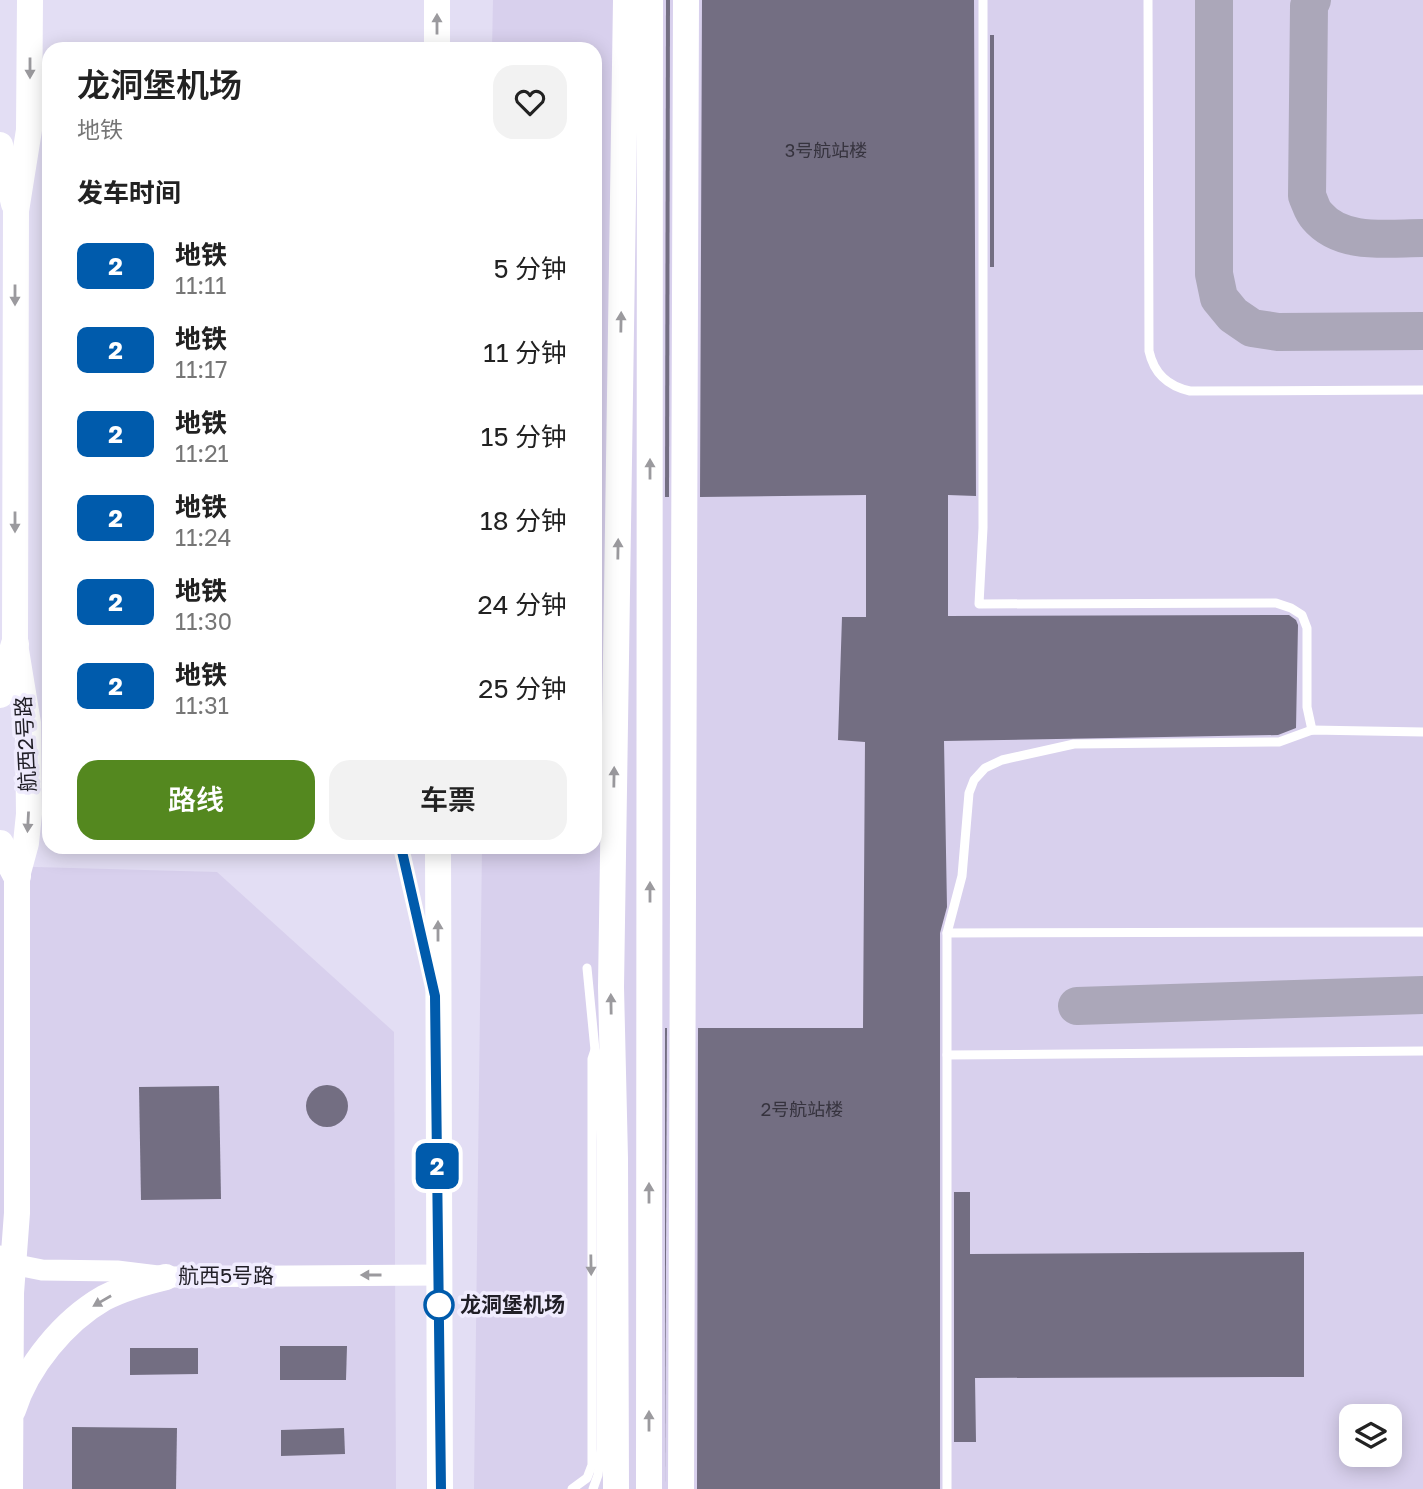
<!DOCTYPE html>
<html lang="zh">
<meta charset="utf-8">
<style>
:root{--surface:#fff;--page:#f2f2f2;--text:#222;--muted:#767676;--accent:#54881f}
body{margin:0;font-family:"Golos Text","Noto Sans SC",sans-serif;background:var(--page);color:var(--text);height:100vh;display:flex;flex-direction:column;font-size:26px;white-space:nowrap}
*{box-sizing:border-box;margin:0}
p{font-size:23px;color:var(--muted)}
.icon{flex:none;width:38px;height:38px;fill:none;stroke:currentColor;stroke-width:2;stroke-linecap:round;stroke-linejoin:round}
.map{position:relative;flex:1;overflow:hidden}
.panel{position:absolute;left:42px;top:42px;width:560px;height:812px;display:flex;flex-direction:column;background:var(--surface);border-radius:21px;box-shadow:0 4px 18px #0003}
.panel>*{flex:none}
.badge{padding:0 14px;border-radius:10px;font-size:24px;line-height:46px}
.fabs{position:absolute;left:1339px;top:1404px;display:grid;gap:14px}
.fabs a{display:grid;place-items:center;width:63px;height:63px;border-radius:14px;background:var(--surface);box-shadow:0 4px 18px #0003;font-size:35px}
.map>.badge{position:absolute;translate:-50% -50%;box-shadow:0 0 0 4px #fff}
h2{padding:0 35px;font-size:26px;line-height:63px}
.round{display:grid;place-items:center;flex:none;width:74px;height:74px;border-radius:21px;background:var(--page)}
.summary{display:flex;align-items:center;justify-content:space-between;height:119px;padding:0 35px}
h1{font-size:33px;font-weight:600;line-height:52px}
.button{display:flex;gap:14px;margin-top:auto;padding:14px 35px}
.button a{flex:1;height:80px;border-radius:21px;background:var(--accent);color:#fff;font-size:28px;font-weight:600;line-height:80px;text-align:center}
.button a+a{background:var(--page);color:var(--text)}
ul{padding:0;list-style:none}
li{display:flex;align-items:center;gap:21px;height:84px;padding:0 35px}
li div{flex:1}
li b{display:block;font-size:26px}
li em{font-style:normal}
li .badge{min-width:77px;font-weight:700;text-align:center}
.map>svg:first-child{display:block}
.built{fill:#d8d0ed;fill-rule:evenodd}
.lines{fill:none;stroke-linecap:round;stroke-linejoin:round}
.taxiway{stroke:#aba7b9;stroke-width:38}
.building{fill:#736e82}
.service{stroke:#fff;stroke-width:9}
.tertiary{stroke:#fff;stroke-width:21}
.primary{stroke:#fff;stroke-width:26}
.trunk{stroke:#fff;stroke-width:28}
.oneway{fill:#9b9a9e}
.line-casing{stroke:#fff;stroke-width:16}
.line{stroke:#005bac;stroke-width:10}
.stop-dot{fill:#fff;stroke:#005bac;stroke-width:3.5}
.labels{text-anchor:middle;stroke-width:7;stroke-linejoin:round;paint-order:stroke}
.number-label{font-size:18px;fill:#36333e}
.street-label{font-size:21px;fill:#211f27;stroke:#f0ecfe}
.stop-label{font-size:21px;font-weight:bold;fill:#211f27;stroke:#f0ecfe;text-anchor:start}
</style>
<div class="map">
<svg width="1423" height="1489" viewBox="0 0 1423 1489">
<rect width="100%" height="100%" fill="#e3def4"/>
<!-- built -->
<g class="built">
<path d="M493,0H1423V1489H474L482,847H595V49H492ZM1351,1416H1390V1454H1351Z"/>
<path d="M0,866L217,872L394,1032L396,1489H0Z"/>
</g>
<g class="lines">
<!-- taxiway -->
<g class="taxiway">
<path d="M1214,0V274L1219,298L1233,315L1252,328L1278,332L1423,331"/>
<path d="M1312,0L1309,6L1307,196C1310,202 1312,211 1317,216C1342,246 1389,238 1423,238"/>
<path d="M1077,1006L1423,995"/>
</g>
</g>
<!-- building -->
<g class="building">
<path d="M666,0H670L669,497H665Z"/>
<path d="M702,0H974L976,496L948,495V616L1289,615L1296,620L1298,625L1296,728L1278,735L944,741L947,907L940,933V1489H697L698,1028H863L865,742L838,740L842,617H866V495L700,497Z"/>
<rect x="990" y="35" width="4" height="232"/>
<path d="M665,1028H667L665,1489Z"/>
<circle cx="327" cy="1106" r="21"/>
<path d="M219,1086L221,1199L141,1200L139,1087Z"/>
<path d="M954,1192H970V1254L1304,1252V1377L975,1378L976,1442H954Z"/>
<path d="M280,1346H347L346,1380H280Z"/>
<path d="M130,1348H198V1374L130,1375Z"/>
<path d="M72,1427L177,1428L176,1489H72Z"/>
<path d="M344,1428L345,1454L281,1456V1430Z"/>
</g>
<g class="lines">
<!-- service -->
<g class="service">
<path d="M983,0V528L979,604L1276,603L1291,608L1302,615L1307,628V707L1312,730"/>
<path d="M1148,0L1149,351C1154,374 1168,386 1190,391L1423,390"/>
<path d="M947,933L962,876L969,793L974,780L985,768L1002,760L1074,744L1279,742L1312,730L1423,732"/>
<path d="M587,968L595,1050L598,1059L601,1142V1449L598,1475L593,1489"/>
<path d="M947,1055L1423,1051"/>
<path d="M572,1489L587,1478L592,1465V1059L595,1050"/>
<path d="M947,1489V933L1423,932"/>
</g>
<!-- tertiary -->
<path class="tertiary" d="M0,1256L22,1266L42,1270L117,1271L166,1277L439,1275"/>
<!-- primary -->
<g class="primary">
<path d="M437,0V49"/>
<path d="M0,145L14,204"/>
<path d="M438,847L440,1489"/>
<path d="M13,1410C27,1366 64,1321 104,1298C123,1288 145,1282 166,1277"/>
<path d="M10,1489L11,1293L17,1213V876L26,843L29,814L28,723L15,644L16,211L29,130L30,0"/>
<path d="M616,1489L615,1158L611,987L626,0"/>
<path d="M649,1489L650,0"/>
<path d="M681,1489L686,0"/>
</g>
<!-- trunk -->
<g class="trunk">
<path d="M0,694L15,644"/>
<path d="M0,844L17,876"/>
</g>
</g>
<!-- one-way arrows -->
<defs><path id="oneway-solid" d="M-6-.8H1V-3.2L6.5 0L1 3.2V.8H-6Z" transform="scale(1.75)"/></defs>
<g class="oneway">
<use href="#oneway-solid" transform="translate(437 24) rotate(-90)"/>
<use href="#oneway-solid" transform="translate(30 68) rotate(90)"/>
<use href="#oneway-solid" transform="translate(15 295) rotate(90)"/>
<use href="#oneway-solid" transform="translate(621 322) rotate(-89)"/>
<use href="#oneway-solid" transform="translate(650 469) rotate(-90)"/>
<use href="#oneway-solid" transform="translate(15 522) rotate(90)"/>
<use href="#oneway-solid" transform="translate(618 549) rotate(-89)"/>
<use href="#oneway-solid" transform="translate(614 777) rotate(-89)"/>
<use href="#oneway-solid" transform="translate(28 822) rotate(93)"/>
<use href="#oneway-solid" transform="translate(650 892) rotate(-90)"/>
<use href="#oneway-solid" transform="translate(438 931) rotate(-90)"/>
<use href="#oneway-solid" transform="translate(611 1004) rotate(-91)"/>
<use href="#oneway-solid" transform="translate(649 1193) rotate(-90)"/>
<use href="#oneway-solid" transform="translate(591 1265) rotate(89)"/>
<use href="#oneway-solid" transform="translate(371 1275) rotate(180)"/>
<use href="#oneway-solid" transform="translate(102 1301) rotate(150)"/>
<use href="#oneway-solid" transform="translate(649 1421) rotate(-90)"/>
</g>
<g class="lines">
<!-- line casing -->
<g class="line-casing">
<path id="line" d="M401,847L435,996L441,1489"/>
</g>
<!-- line -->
<use href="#line" class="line"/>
</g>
<!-- markers -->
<circle class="stop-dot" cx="439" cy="1305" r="14"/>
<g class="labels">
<!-- number labels -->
<g class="number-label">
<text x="826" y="157">3号航站楼</text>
<text x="802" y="1116">2号航站楼</text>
</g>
<!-- street labels -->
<g class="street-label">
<text transform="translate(26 744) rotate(-93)" y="7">航西2号路</text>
<text x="226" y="1283">航西5号路</text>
</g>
<!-- stop labels -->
<g class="stop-label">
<text x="460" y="1312">龙洞堡机场</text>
</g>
</g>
</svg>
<div class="fabs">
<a><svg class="icon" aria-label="layers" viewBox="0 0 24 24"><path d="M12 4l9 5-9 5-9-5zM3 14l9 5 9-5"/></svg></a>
</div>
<b class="badge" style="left:437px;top:1166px;background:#005bac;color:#fff">2</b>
<section class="panel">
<div class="summary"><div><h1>龙洞堡机场</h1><p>地铁</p></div><a class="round"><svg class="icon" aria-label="heart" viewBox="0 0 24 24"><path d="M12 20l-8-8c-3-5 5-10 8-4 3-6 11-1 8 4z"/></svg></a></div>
<h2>发车时间</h2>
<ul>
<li><span class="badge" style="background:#005bac;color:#fff">2</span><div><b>地铁</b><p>11:11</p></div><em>5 分钟</em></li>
<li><span class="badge" style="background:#005bac;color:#fff">2</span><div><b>地铁</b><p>11:17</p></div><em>11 分钟</em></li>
<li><span class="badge" style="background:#005bac;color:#fff">2</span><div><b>地铁</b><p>11:21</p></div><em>15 分钟</em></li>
<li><span class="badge" style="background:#005bac;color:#fff">2</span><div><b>地铁</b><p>11:24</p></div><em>18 分钟</em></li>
<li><span class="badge" style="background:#005bac;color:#fff">2</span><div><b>地铁</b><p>11:30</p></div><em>24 分钟</em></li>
<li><span class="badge" style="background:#005bac;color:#fff">2</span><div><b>地铁</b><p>11:31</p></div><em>25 分钟</em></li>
</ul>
<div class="button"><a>路线</a><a>车票</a></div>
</section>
</div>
